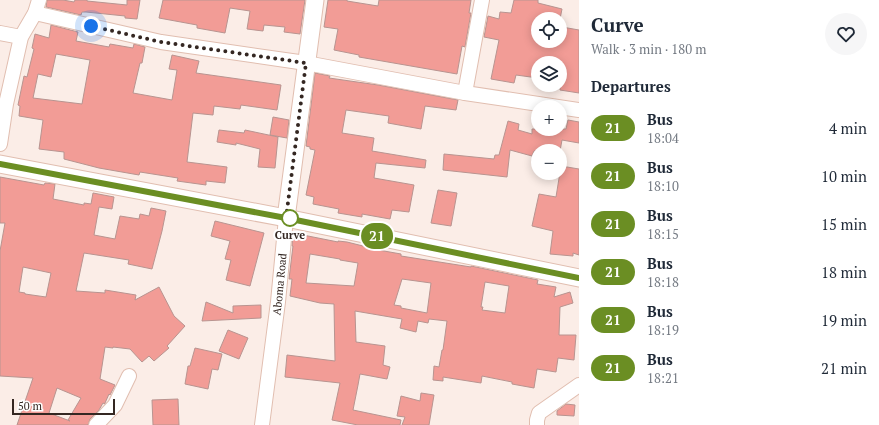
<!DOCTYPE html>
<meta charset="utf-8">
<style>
:root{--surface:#fff;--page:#f6f6f7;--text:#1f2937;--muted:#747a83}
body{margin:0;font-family:"PT Serif",serif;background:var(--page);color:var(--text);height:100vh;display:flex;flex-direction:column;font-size:15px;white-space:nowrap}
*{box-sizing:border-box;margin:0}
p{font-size:13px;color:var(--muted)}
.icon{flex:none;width:22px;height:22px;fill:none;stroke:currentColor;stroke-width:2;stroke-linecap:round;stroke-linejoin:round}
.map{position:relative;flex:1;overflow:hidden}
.details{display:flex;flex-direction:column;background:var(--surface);width:300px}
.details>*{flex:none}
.badge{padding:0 8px;border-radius:13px;font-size:14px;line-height:26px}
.controls{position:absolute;left:531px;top:12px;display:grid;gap:8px}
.controls a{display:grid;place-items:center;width:36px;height:36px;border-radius:50%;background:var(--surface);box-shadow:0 2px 10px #0003;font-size:20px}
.scale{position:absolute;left:12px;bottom:10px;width:103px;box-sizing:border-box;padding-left:4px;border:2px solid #342722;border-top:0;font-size:11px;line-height:14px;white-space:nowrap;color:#342722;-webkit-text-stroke:3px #fff;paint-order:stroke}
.you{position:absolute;width:20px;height:20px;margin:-10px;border:3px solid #fff;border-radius:50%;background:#1a73e8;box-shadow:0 0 0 6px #1a73e833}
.map>.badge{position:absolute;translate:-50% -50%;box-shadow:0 0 0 2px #fff}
h2{padding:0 12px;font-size:15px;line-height:36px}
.round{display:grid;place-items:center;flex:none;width:42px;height:42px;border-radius:21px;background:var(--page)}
.summary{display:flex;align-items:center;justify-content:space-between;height:68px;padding:0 12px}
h1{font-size:19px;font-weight:700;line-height:30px}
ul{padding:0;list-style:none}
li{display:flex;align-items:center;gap:12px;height:48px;padding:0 12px}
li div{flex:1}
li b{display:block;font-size:15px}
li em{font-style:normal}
li .badge{min-width:44px;font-weight:700;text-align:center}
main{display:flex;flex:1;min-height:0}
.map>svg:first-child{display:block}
.building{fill:#f29c96;stroke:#b89490;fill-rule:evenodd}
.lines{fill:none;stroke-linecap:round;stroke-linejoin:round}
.minor-casing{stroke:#e1beb0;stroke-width:16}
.tertiary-casing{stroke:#e1beb0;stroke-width:19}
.minor{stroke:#fff;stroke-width:14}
.tertiary{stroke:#fff;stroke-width:17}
.line-casing{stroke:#fff;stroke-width:9}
.line{stroke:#6b8e23;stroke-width:6}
.walk{stroke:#342722;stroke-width:4;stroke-dasharray:0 7.2}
.stop-dot{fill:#fff;stroke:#6b8e23;stroke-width:2}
.labels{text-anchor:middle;stroke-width:4;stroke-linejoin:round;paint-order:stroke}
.stop-label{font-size:11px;font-weight:bold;fill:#342722;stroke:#fff}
.street-label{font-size:11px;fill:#342722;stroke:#fff}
</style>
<main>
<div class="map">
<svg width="579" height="425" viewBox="0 0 579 425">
<rect width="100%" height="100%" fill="#fbede7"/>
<!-- building -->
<g class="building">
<path d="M47,0H63L74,2L75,0H87V1L127,5V0H140L137,19L125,18V16L86,12H82L81,15L46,7Z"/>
<path d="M163,0H305L300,34L284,32L285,27L264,25L263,31L247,29L250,11L230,8L225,33L197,28V25L159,18Z"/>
<path d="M328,0H347V1L378,6L379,0H471L469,13H471L465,47L462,46L457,74L359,57V55L334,50L338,29L324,27Z"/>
<path d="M514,0H538V3L562,9L560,19H538V41H560L562,27L579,30V93L560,90V63H538V78L516,75L514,83L491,79L499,40L484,37L488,16L499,19L500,12L511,13Z"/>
<path d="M51,25L78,32L76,41L109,47L110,44L133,48L134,44L145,47L142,63H140L133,93L172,100L177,70L169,69L172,55L199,61L196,73L281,85L277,110L241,105L240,109L214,106L213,115L193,113L187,162L227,167L225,183L206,181V185L177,181L178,178L140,172L139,175L99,168L64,159V152L39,149L43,120L19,116L20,106L18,105L24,76L27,77L34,49L32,48L35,34L49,38ZM56,54L90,60L82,104L33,98L38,74L51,77Z"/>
<path d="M315,73L330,76L329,78L378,85L458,100L456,110L425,106L421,129L388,123L389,116L346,110L342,133L374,138L372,151L426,160L425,168L376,163L374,178L414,185L409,212L392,210L390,219L362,214V217L338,213L339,209L313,204L314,197L306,195L315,150L310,149V147L306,146Z"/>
<path d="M273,117L289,120L287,138L270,135Z"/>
<path d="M568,120L579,122V143L562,140L560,151H534L532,156L510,150L507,177L443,170L444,154L494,159L495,155H499L508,121L519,124L518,130L532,134V129H566Z"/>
<path d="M219,130L244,133L245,130L278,137L275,168L258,167L260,149L236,143V145L217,142Z"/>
<path d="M561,166L579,169V255L573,253V256L550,254L553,231L532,226L539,194L556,197Z"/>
<path d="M0,177L44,185L45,183L55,184L53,199L84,205V203L91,204L93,193L114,197L112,209L99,207L94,235L115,239L120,216L139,219L140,214L149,216L151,208L166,211L162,231L152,269L128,264L129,260L84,253L76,291L105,293V290L136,295L135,300L159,287L174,316L185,326L167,346L169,348L154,361L149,356L142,362L130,349L113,347V348L105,347L100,379L115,385L110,395L109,394L105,403V404L103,403L99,410L90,419L88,425H17L33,378L0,376V251L5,223H0ZM23,267L51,273L46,297L25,294V293L19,292ZM57,388L81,398L68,420L70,421L49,413Z"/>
<path d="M438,190L457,193L451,226L431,223Z"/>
<path d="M215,221L264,233L250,286L226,280L231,260L225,259L230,241L211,236Z"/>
<path d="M293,233L338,242V241L347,242L367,247V248L401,254V256L471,267V266L538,280L537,284L556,287L554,297L570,292L573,303L560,307L559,335H576L574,360L558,358L556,372L537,369L534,388L512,384V382L482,376L481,383L443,377V381L433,380L434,366L439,367L442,350H443L447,321L429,319L428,323L418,321L416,332L400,328L402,319L355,311L356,342L385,346L383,365L390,367L387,379L360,374L358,385L353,410L401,420L400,425H358L332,420L340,383L285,377L287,355L335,361L334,304L320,303L290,296L292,279H289L293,246H292ZM310,254L340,259V260L358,263L354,286L306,283ZM402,279L431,283L427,313L401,308V306L394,305ZM485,282L509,286L505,313L482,310L483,307H481Z"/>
<path d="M206,302L233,313V306L261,305V318L202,321Z"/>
<path d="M228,330L248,338L239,359L219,351Z"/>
<path d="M195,348L222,354L218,370L212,369L208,389L185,384L188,366H190Z"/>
<path d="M421,393L434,395L429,425H402L405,417L397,416L401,396L420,401Z"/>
<path d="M178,399L179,425H153L152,400Z"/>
<path d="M566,404L575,405L574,416L557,415V411Z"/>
</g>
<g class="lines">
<!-- minor casing -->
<g class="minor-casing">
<g id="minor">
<path d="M35,13L161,42L306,63L465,93L579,110"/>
<path d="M0,33L21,37"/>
<path d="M465,93L482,0"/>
<path d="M0,144L6,104L21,37L35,13L39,0"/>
<path d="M96,425L115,405L129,376"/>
<path id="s1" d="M262,425L278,302L286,218"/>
<path d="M537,425V420L539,413L579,385"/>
</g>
</g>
<!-- tertiary casing -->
<g class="tertiary-casing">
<g id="tertiary">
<path d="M0,164L286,218L579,278"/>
<path d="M286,218L315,0"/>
</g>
</g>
<!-- minor -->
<use href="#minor" class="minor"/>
<!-- tertiary -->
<use href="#tertiary" class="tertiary"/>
</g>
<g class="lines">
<!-- line casing -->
<g class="line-casing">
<path id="line" d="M0,164L286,218L579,278"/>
</g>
<!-- line -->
<use href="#line" class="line"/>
<!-- walk -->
<path class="walk" d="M91,26L161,42L306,63L286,218H290"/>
</g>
<!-- markers -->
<circle class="stop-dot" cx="290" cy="218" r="8"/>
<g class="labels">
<!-- stop labels -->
<g class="stop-label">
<text x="290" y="239">Curve</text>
</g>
<!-- street labels -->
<g class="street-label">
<text dy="4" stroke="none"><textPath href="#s1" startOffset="142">Aboma Road</textPath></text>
</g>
</g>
</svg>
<div class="controls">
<a><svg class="icon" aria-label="locate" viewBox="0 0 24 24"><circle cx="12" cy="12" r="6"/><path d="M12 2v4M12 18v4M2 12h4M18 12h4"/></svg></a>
<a><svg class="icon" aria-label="layers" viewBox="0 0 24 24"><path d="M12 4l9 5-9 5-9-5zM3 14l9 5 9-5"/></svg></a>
<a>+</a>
<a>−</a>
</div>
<div class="scale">50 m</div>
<div class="you" style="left:91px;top:26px"></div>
<b class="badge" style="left:377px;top:236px;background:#6b8e23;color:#fff">21</b>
</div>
<section class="details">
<div class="summary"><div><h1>Curve</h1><p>Walk · 3 min · 180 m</p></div><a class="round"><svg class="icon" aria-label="heart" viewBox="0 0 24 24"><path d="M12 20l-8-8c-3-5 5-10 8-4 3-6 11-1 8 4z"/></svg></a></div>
<h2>Departures</h2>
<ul>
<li><span class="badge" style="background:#6b8e23;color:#fff">21</span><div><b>Bus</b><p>18:04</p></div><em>4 min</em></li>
<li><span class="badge" style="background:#6b8e23;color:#fff">21</span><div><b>Bus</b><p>18:10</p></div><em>10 min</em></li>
<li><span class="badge" style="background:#6b8e23;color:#fff">21</span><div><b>Bus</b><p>18:15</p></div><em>15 min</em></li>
<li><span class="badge" style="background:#6b8e23;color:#fff">21</span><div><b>Bus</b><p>18:18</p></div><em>18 min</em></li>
<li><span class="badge" style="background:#6b8e23;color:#fff">21</span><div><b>Bus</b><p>18:19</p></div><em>19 min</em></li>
<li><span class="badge" style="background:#6b8e23;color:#fff">21</span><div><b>Bus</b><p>18:21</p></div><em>21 min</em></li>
</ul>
</section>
</main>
